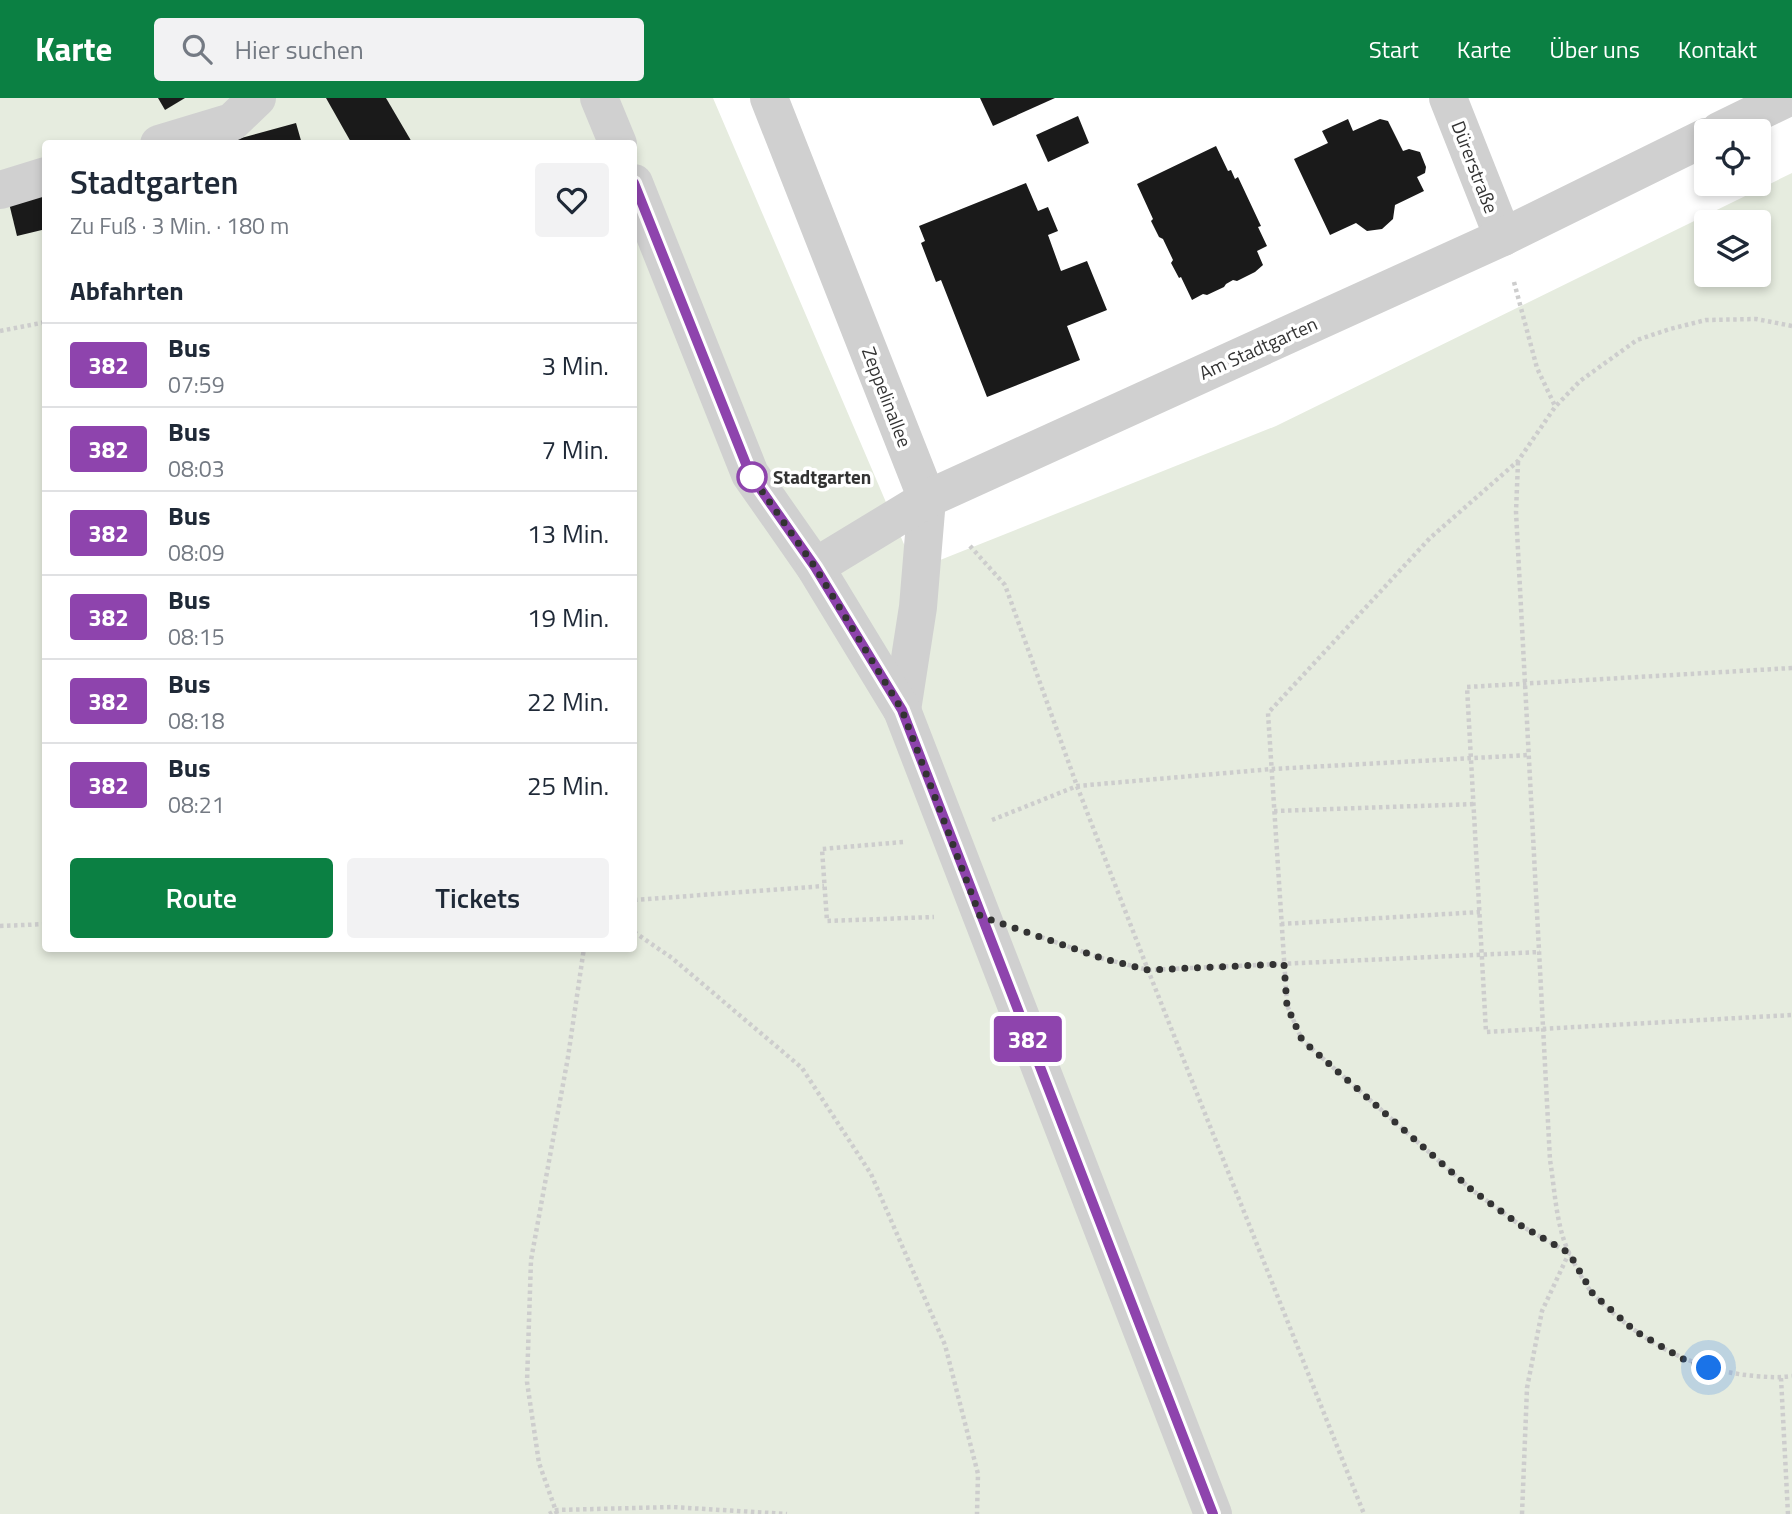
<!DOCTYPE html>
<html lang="de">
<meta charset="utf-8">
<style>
:root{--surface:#fff;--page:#f2f2f3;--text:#1f2937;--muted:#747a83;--line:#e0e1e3;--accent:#0b8043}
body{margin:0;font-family:"Titillium Web",sans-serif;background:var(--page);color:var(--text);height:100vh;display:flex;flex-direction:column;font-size:26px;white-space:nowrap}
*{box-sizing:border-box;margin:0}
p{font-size:23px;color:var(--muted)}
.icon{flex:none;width:38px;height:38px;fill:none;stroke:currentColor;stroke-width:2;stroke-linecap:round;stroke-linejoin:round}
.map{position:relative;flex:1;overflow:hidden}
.details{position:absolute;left:42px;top:42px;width:595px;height:812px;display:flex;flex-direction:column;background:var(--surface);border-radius:7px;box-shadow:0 4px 10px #0003}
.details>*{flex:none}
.badge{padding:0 14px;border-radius:5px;font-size:24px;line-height:46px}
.buttons{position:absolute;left:1694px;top:21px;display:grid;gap:14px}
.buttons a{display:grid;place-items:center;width:77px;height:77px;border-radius:7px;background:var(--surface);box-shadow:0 4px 10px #0003;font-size:35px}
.you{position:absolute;width:35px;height:35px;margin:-18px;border:5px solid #fff;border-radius:50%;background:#1a73e8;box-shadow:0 0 0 10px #1a73e833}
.map>.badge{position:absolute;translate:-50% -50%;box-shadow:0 0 0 4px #fff}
h2{padding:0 28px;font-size:26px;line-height:63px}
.round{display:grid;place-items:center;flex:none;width:74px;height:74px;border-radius:7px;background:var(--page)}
.headline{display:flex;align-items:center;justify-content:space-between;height:119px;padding:0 28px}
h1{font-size:33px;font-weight:600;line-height:52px}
.button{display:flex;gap:14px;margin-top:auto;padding:14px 28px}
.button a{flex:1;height:80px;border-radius:7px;background:var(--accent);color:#fff;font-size:28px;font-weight:600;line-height:80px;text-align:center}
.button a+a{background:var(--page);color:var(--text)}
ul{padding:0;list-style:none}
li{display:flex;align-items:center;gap:21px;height:84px;padding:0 28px;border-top:2px solid var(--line)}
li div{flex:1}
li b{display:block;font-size:26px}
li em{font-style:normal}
li .badge{min-width:77px;font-weight:700;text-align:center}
header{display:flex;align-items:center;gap:42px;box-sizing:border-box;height:98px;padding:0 35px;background:var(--accent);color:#fff}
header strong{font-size:33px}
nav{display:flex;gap:38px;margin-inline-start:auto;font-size:24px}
.search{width:490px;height:63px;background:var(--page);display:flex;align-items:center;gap:18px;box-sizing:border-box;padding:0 24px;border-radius:7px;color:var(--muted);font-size:26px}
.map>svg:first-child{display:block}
.green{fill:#e6ecdf;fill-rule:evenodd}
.building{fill:#1a1a1a}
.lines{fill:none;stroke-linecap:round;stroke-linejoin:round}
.path{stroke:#cdcdcd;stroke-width:4.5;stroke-dasharray:3.5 3.5;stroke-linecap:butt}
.minor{stroke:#d0d0d0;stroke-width:38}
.line-casing{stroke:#fff;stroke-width:16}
.line{stroke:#8e44ad;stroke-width:10}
.walk{stroke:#333;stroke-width:7;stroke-dasharray:0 12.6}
.stop-dot{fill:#fff;stroke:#8e44ad;stroke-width:3.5}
.labels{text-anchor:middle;stroke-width:7;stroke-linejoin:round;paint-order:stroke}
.street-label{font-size:19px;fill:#333;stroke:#fff}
.stop-label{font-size:19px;font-weight:bold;fill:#333;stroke:#fff;text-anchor:start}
</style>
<header>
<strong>Karte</strong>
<div class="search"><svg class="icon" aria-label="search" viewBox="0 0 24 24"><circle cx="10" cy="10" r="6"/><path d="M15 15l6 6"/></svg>Hier suchen</div>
<nav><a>Start</a><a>Karte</a><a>Über uns</a><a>Kontakt</a></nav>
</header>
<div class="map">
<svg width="1792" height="1416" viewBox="0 0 1792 1416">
<rect width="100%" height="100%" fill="#fff"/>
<!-- green -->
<path class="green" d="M0,0H713L915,472L1276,328L1792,75V1416H0ZM46,46H634V850H46ZM1706,124H1759V177H1706Z"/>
<!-- building -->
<g class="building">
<path d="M158,0H185L165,12Z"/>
<path d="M326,0H386L413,46H352Z"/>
<path d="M980,0H1055L993,28Z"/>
<path d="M1078,18L1089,45L1048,64L1036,37Z"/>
<path d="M1348,21L1353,33L1380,21L1388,23L1403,53L1409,51L1420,54L1426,69L1425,75L1417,79L1424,93L1395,107L1393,121L1382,131L1367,133L1356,125L1330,137L1294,61L1328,45L1322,33Z"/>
<path d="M296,25L302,46H223V45Z"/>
<path d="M1216,48L1228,73L1231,72L1235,81L1238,79L1261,128L1258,129L1267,148L1257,153L1263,167L1255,174L1237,183L1233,182L1226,186L1224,189L1207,197L1203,196L1192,202L1181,179L1179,180L1171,165L1173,162L1163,141L1159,139L1151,123L1153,121L1137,86Z"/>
<path d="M1026,85L1038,113L1048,109L1058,133L1048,137L1061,173L1087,163L1107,212L1067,228L1080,262L987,299L941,182L936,184L921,145L925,143L919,128Z"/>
<path d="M46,91V131L17,138L8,101Z"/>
</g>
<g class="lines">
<!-- path -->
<g class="path">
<path d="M1514,184L1537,270L1555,308"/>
<path d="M0,233L46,224"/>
<path d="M1518,364L1516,414L1550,1062C1555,1093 1556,1129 1570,1157C1577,1170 1585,1188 1595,1198C1638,1242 1693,1273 1755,1278C1768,1279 1779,1280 1792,1278"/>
<path d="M970,448L1005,487L1077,688L1148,872L1364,1416"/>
<path d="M1792,570L1467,589L1486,934L1792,917"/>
<path d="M1274,713L1475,706"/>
<path d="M992,722L1077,688L1272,671L1529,657"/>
<path d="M903,744L822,751L827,823L934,819"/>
<path d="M634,802L824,788"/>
<path d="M1281,826L1480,814"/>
<path d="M0,828L46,826"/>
<path d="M634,834L672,860L802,970L871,1076L945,1247L978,1376L977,1416"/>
<path d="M1041,839L1101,860L1148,872L1540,854"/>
<path d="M1781,1280L1788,1416"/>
<path d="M549,1416L557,1412L672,1409L787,1416"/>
<path d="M557,1416L539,1365L527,1284L531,1162L568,959L584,850"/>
<path d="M1522,1416L1527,1290L1542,1213L1569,1155L1520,1127L1472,1092L1302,942L1287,907L1268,615L1430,440L1518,363L1555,309L1580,283L1637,242L1670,231L1706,222L1756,221L1792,228"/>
</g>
<!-- minor -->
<g class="minor">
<path d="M599,0L618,46"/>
<path d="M769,0L927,401L918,509L902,612"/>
<path d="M1448,0L1503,139"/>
<path d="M1719,33L1787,0"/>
<path d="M159,46L232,24L257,0"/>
<path d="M634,85L750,376L815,469L902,612L1213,1416"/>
<path d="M0,92L46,78"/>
<path d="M815,469L927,401L1503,139L1706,39"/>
</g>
</g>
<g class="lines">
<!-- line casing -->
<g class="line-casing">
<path id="line" d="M634,85L750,376L815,469L902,612L1213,1416"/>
</g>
<!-- line -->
<use href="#line" class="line"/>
<!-- walk -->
<path class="walk" d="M752,379L750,376L815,469L902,612L980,818L1101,860L1148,872L1284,866L1287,908L1302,942L1472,1092L1520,1127L1569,1155L1593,1196L1635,1233L1690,1265L1709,1270"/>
</g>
<!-- markers -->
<circle class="stop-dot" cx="752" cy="379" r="14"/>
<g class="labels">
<!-- street labels -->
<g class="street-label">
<text transform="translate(1475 69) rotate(69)" y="7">Dürerstraße</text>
<text transform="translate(1258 250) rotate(-24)" y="7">Am Stadtgarten</text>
<text transform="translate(887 299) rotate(69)" y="7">Zeppelinallee</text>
</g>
<!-- stop labels -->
<g class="stop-label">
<text x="773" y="386">Stadtgarten</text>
</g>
</g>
</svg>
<div class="buttons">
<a><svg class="icon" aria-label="locate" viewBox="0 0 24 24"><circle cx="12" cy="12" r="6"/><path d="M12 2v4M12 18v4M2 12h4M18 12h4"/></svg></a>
<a><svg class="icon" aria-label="layers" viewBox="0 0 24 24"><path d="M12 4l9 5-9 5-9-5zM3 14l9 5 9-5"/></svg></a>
</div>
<div class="you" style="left:1709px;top:1270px"></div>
<b class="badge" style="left:1028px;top:941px;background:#8e44ad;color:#fff">382</b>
<section class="details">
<div class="headline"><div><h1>Stadtgarten</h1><p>Zu Fuß · 3 Min. · 180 m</p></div><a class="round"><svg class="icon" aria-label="heart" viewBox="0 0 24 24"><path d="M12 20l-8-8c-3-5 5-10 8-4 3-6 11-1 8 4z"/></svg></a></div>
<h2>Abfahrten</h2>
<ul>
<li><span class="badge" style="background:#8e44ad;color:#fff">382</span><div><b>Bus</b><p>07:59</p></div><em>3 Min.</em></li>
<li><span class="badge" style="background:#8e44ad;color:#fff">382</span><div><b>Bus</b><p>08:03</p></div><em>7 Min.</em></li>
<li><span class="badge" style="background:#8e44ad;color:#fff">382</span><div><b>Bus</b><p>08:09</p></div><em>13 Min.</em></li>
<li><span class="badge" style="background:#8e44ad;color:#fff">382</span><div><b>Bus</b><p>08:15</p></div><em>19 Min.</em></li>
<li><span class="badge" style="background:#8e44ad;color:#fff">382</span><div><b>Bus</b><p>08:18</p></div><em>22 Min.</em></li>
<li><span class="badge" style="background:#8e44ad;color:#fff">382</span><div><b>Bus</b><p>08:21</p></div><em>25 Min.</em></li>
</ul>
<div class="button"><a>Route</a><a>Tickets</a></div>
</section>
</div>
